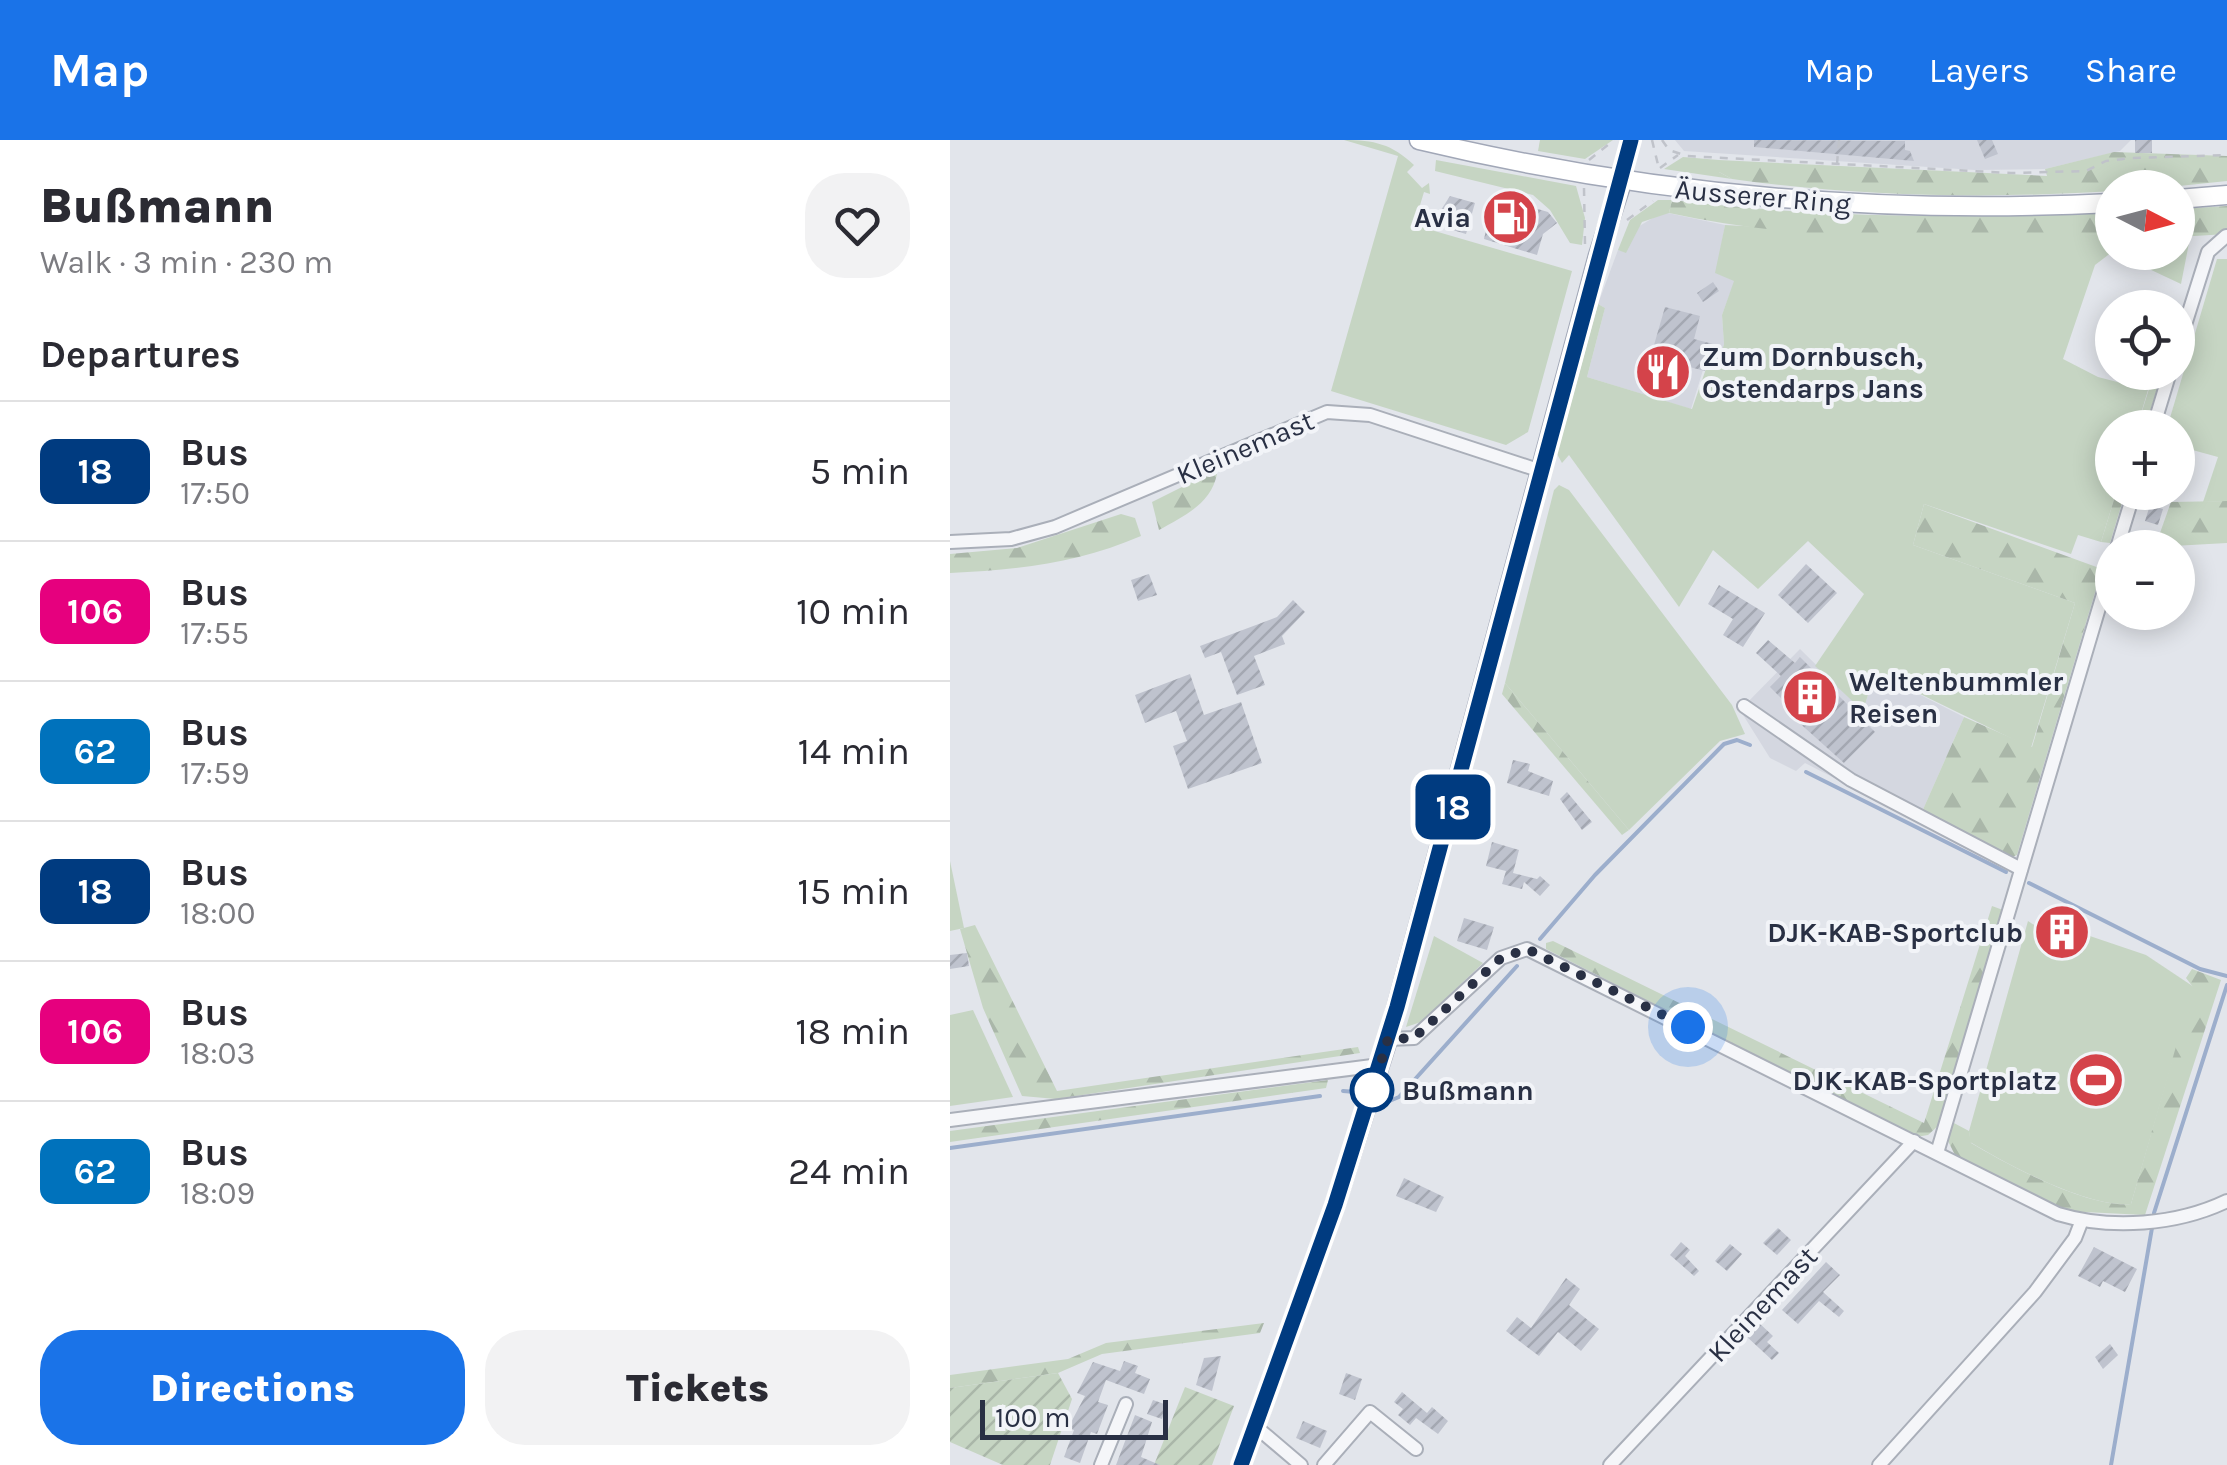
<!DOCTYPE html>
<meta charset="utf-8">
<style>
:root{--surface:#fff;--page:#f2f2f3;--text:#2b2b33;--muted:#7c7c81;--line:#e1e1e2;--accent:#1a73e8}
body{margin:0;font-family:Karla,sans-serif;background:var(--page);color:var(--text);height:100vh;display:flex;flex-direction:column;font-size:38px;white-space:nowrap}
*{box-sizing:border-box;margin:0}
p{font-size:32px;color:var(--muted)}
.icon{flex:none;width:55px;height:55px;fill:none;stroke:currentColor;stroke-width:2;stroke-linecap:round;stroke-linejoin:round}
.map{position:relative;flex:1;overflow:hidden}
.panel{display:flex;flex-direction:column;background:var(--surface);width:950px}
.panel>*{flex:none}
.badge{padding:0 20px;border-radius:15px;font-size:35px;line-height:65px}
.needle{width:65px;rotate:96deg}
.buttons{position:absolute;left:1145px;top:30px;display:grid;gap:20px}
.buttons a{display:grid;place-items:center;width:100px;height:100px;border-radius:50%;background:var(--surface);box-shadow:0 5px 25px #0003;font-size:50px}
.scale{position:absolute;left:30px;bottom:25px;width:188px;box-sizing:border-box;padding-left:10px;border:5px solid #293044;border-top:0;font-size:28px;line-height:35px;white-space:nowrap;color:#293044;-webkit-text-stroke:8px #f2f4f8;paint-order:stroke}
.you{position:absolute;width:50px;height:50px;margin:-25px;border:8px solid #fff;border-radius:50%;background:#1a73e8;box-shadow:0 0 0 15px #1a73e833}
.map>.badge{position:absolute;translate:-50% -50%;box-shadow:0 0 0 5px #fff}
h2{padding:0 40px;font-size:38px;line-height:90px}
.round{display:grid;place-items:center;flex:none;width:105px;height:105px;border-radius:40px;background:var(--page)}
.overview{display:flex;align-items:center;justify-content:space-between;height:170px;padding:0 40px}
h1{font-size:48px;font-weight:800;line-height:75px}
.primary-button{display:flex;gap:20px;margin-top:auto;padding:20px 40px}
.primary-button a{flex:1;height:115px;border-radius:40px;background:var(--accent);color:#fff;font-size:40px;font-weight:800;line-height:115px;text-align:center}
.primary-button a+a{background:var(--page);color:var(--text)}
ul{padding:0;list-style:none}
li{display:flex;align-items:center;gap:30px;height:140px;padding:0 40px;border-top:2px solid var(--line)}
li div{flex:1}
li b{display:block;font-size:38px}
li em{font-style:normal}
li .badge{min-width:110px;font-weight:700;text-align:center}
header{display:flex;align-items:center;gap:60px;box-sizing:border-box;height:140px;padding:0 50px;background:var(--accent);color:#fff}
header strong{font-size:48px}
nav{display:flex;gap:55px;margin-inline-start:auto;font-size:35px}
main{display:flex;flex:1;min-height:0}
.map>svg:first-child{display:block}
.built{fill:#d4d7e0}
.grass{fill:#c6d5c3}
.forest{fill:url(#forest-firs)}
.garden{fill:url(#garden-furrows)}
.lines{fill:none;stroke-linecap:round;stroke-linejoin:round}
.stream{stroke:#9caecc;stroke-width:4}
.building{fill:url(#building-hatch)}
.minor-casing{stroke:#aaafb9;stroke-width:16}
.major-casing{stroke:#a1a7b7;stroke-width:21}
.path{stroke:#c0c3ca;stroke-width:2.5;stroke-dasharray:8 8;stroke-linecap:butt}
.minor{stroke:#f5f6f9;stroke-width:12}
.major{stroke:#fff;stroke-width:18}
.line-casing{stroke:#fff;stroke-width:22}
.line{stroke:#003b80;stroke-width:15}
.walk{stroke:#293044;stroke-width:10;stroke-dasharray:0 18}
.stop-dot{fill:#fff;stroke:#003b80;stroke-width:5}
.labels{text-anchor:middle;stroke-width:8;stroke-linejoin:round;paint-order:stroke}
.street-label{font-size:28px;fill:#293044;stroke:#f2f4f8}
.poi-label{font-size:28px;font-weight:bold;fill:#293044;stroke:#f2f4f8;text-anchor:end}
.stop-label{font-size:28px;font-weight:bold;fill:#293044;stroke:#f2f4f8;text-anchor:start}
</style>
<header>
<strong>Map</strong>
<nav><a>Map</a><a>Layers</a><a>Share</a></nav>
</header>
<main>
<section class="panel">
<div class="overview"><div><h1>Bußmann</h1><p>Walk · 3 min · 230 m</p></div><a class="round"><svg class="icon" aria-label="heart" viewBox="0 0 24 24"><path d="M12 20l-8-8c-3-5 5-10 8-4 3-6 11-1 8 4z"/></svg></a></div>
<h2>Departures</h2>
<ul>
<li><span class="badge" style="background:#003b80;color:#fff">18</span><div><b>Bus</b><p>17:50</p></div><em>5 min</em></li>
<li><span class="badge" style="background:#e6007e;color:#fff">106</span><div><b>Bus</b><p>17:55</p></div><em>10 min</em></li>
<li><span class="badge" style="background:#0072bc;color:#fff">62</span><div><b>Bus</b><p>17:59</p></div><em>14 min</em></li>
<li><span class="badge" style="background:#003b80;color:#fff">18</span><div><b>Bus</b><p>18:00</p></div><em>15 min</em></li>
<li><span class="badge" style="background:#e6007e;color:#fff">106</span><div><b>Bus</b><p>18:03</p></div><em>18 min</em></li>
<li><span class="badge" style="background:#0072bc;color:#fff">62</span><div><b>Bus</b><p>18:09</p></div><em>24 min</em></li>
</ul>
<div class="primary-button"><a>Directions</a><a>Tickets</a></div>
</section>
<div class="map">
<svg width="1277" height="1325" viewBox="0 0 1277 1325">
<defs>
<pattern id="forest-firs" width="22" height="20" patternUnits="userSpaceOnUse" patternTransform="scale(2.5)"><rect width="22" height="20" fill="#c6d5c3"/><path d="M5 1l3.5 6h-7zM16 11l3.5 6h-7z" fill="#aab7a9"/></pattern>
<pattern id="garden-furrows" width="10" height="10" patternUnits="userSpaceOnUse" patternTransform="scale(2.5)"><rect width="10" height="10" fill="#c6d5c3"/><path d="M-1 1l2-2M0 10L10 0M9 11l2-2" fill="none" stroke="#aab7a9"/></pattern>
<pattern id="building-hatch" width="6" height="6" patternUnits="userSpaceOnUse" patternTransform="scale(2.5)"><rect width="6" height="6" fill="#bfc3ce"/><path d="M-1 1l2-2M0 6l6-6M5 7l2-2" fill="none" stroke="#a4a8b2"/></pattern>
</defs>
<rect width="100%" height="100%" fill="#e2e5eb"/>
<!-- built -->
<g class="built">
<path d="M725,0H1181L1170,11L1095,29L1025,30L734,11Z"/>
<path d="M713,72L775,85L766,133L785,140L772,175L774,204L768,226L758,223L753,230L741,269L637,237L655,168L648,164L668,110L676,112L686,88Z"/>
<path d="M850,509L913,571L925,532L1014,577L968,681L855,623L846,631L820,618L790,570Z"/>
</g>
<!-- grass -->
<g class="grass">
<path d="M394,0C424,0 442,4 464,25L457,32L472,48L479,43L480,54L474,52L464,85L622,131L578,292L556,305L381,251L448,16Z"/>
<path d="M590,0H663L635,19L588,11Z"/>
<path d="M733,17L769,20V32L782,39L714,29Z"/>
<path d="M486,20L626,46L635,78L632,105L620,103L600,70L583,55L485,31Z"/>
<path d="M708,60H722L719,73L692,82L676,113L668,110L680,80Z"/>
<path d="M775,85L983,96L1162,94V112L1145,125L1113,219L1148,237L1198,250L1187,287L1162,288V352L1166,353L1151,402L1128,395L1121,414L974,364L963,405L1125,463L1081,608L925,532L913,571L865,526L914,454L858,401L808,449L763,410L729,467L619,315L612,323L607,314L648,164L655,168L637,237L742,269L758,223L768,225L774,204L772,175L784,141L765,133Z"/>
<path d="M1228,97L1240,98L1231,144L1163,112H1228Z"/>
<path d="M1267,119H1277V361L1253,362L1268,317L1228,306V288H1217Z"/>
<path d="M609,345L619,350L782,565L795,594L770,601L679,690L555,543L604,350Z"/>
<path d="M0,721L14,788L0,791Z"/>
<path d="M1078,781L1095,792L1094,798L1119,810L1128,792L1196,815L1244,847L1181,1064C1138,1068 1058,1025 1020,1002L1019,991Z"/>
<path d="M484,796L533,823L471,882L456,887Z"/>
<path d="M23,870L63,957L0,966V875Z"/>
</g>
<!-- forest -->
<g class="forest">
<path d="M1164,12L1277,16V41C1117,59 945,62 782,39L769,32V20L1097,36L1095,29Z"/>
<path d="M722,60C869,78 1015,79 1162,72V94C1017,100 862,104 719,73Z"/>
<path d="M1277,66V94L1228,97V69Z"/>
<path d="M1204,233H1212L1195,287H1187Z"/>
<path d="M260,333L267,334C261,364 234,376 209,390L202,362Z"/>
<path d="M1166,353H1175L1160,403L1151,402Z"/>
<path d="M1277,361V403L1205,407L1221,362Z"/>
<path d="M974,364L1152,429L1067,715L1060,718L971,674L1014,577L1082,607L1125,463L963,405Z"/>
<path d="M171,374L185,378L191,396C128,423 68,430 0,433V414L67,408Z"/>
<path d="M555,543L679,690L672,695L552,554Z"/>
<path d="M1042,766L1053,770L988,986L978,995L966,997L596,809V803L603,801L974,983Z"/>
<path d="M25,785L107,951L408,907L410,913L106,959L72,956L33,868L10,789Z"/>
<path d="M1242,829L1271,840L1195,1075L1114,1071L1005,1015L998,1001L1002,982L1019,991L1021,1003C1058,1025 1138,1068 1181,1064L1243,847L1236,838Z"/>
<path d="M378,940L376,948L0,1002V991Z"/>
<path d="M314,1183L310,1193L152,1214L108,1233L0,1248V1235L118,1219L156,1203Z"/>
</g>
<!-- garden -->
<g class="garden">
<path d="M108,1233L122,1259L100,1325H53L0,1302V1248Z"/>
<path d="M235,1247L284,1266L262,1325H204Z"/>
</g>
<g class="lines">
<!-- stream -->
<g class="stream">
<path d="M856,632L1056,732"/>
<path d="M1079,743L1250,829L1277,836"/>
<path d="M590,799L645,735L774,604L787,600L800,605"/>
<path d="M393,951L406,952"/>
<path d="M437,962L449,957L567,826"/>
<path d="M0,1008L370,956"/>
<path d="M1204,1073L1277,845"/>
<path d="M1161,1325L1202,1088"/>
</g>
</g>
<!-- building -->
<g class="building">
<path d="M804,0L955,1V10L960,11L964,21L804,7Z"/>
<path d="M1027,0H1042L1048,14L1035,19Z"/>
<rect x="1185" y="0" width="17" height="13"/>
<path d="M500,56L525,63L516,94L496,88L491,70Z"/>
<path d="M544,56L598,72L607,83L593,94L587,115L534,99Z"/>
<path d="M763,142L769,151L753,162L747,153Z"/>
<path d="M715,167L750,176L744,199L763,204L755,231L732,225L725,252L693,243Z"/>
<path d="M1200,365L1213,369L1208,385L1195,381Z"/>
<path d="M856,424L887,453L858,483L828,455Z"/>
<path d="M199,434L207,455L188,461L181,440Z"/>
<path d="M769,445L815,473L793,507L773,495L783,479L758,464Z"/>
<path d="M343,460L355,472L332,496L335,504L304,516L315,545L287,555L271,512L255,518L250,506L327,477Z"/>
<path d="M818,500L845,523L850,517L925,592L894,623L836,571L840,567L820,547L831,536L806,513Z"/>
<path d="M240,534L254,575L291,562L312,623L238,649L223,606L237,601L226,571L195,583L185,555Z"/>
<path d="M563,620L580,624L578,631L603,641L599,656L557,643Z"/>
<path d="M617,652L642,682L632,690L610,659Z"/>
<path d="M542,702L569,710L563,733L587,739L590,736L600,745L590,756L574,742L572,749L552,744L556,731L536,726Z"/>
<path d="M514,778L544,787L537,810L507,801Z"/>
<path d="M1108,779L1124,787L1115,804L1099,796Z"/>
<path d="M17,813L19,826L0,829V815Z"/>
<path d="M454,1038L494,1057L486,1072L446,1056Z"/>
<path d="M828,1088L841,1100L827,1115L813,1103Z"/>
<path d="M731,1102L740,1110L735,1116L749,1131L744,1136L720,1115Z"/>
<path d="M780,1104L792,1114L777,1131L765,1121Z"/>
<path d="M1144,1107L1187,1129L1175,1152L1153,1141L1150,1147L1128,1136Z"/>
<path d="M876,1122L890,1135L873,1152L894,1171L889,1177L869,1161L848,1184L832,1170Z"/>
<path d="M616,1138L630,1149L619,1165L649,1189L631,1211L608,1192L589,1216L556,1191L567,1177L581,1188Z"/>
<path d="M808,1182L823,1196L817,1202L829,1213L822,1220L796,1196Z"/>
<path d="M1160,1204L1168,1215L1153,1229L1145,1217Z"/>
<path d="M271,1216L262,1251L246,1245L254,1218Z"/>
<path d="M174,1221L188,1226L185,1233L200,1239L194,1254L156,1240L148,1262L158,1265L147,1294L141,1292L130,1323L114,1317L124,1290L118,1288L135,1256L127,1253L143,1222L170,1231Z"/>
<path d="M396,1233L412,1239L405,1260L389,1254Z"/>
<path d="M452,1252L477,1273L482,1267L498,1281L488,1294L466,1278L460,1285L448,1275L453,1269L444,1262Z"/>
<path d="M203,1260L217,1265L212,1279L197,1274Z"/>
<path d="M185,1275L202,1282L191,1317L210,1325H166Z"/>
<path d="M353,1281L377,1291L370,1308L346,1298Z"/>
</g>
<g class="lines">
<!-- minor casing -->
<g class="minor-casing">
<g id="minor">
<path d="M672,42L681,0"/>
<path d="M1228,207L1258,112L1276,96"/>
<path d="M1203,288L1220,232"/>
<path d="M0,402L61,399L105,387L377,272L420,275L591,331"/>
<path d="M1167,408L1184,352"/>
<path d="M794,566L901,640L1071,729"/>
<path d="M438,899L464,898L551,818L577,809L1108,1074C1161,1090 1227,1085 1277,1061"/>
<path d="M0,980L430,925"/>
<path d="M987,1013L1162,424"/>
<path d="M305,1286L351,1325"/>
<path d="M151,1325L176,1264"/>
<path d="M374,1325L420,1272L466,1309"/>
<path d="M660,1325L964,1001"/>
<path d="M929,1325L1085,1152L1125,1098L1132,1080"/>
</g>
</g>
<!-- major casing -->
<g class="major-casing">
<g id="major">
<path d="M469,0C698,55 928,75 1162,63"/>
<path d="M1228,59L1277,55"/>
<path d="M291,1325L385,1065L438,899L648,116L672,42"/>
</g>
</g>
<!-- path -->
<g class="path">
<path d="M702,0L709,29"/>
<path d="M712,0L719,10L737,16L1061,33L1136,31L1156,21L1180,18L1277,15"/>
<path d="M639,20L664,0"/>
<path d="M887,24L889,0"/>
<path d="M710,28L728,15"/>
<path d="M634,48L635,105"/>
<path d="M677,80L703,61"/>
</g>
<!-- minor -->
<use href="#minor" class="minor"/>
<!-- major -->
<use href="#major" class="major"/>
</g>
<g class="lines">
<!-- line casing -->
<g class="line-casing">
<path id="line" d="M291,1325L385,1065L447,867L681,0"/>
</g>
<!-- line -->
<use href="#line" class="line"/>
<!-- walk -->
<path class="walk" d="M422,950L419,960L438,899L464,898L551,818L577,809L738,887"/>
</g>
<!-- icons -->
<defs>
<g id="fuel-disc" transform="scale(2.875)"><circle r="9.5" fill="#d4434a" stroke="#f2f4f8"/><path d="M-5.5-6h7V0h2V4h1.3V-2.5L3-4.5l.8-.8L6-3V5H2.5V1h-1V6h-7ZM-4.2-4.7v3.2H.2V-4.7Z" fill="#fff"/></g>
<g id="restaurant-disc" transform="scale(2.875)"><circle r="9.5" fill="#d4434a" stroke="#f2f4f8"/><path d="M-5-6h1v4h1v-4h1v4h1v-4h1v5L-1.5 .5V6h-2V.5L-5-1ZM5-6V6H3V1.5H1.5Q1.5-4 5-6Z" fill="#fff"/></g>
<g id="building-disc" transform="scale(2.875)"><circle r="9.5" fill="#d4434a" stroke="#f2f4f8"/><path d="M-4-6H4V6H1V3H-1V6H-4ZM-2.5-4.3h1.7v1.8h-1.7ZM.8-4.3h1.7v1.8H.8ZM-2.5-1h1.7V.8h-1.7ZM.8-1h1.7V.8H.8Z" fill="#fff"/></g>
<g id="stadium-disc" transform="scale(2.875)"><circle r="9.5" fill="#d4434a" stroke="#f2f4f8"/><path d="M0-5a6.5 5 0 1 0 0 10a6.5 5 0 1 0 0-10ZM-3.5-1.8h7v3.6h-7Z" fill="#fff"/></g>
</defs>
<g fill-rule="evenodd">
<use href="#fuel-disc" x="560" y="77"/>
<use href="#restaurant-disc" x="713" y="232"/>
<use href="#building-disc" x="860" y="557"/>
<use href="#building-disc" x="1112" y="792"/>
<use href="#stadium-disc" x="1146" y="940"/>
</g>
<!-- markers -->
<circle class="stop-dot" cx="422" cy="950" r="20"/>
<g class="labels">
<!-- street labels -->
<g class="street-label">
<text transform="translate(813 56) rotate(5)" y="10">Äusserer Ring</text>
<text transform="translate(295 307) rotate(-23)" y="10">Kleinemast</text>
<text transform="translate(812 1164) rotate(-47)" y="10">Kleinemast</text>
</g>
<!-- poi labels -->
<g class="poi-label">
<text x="521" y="87">Avia</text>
<text x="752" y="226" text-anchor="start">Zum Dornbusch,<tspan x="752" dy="32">Ostendarps Jans</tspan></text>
<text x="899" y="551" text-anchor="start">Weltenbummler<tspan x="899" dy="32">Reisen</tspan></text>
<text x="1073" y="802">DJK-KAB-Sportclub</text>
<text x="1107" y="950">DJK-KAB-Sportplatz</text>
</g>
<!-- stop labels -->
<g class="stop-label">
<text x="452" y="960">Bußmann</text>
</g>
</g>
</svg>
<div class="buttons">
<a><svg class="needle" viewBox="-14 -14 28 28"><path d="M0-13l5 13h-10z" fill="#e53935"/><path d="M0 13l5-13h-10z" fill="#7c7c81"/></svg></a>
<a><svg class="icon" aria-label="locate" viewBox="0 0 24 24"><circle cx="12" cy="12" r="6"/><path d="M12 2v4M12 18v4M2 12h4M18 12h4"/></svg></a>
<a>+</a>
<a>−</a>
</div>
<div class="scale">100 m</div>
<div class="you" style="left:738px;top:887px"></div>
<b class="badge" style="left:503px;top:667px;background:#003b80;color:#fff">18</b>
</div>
</main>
